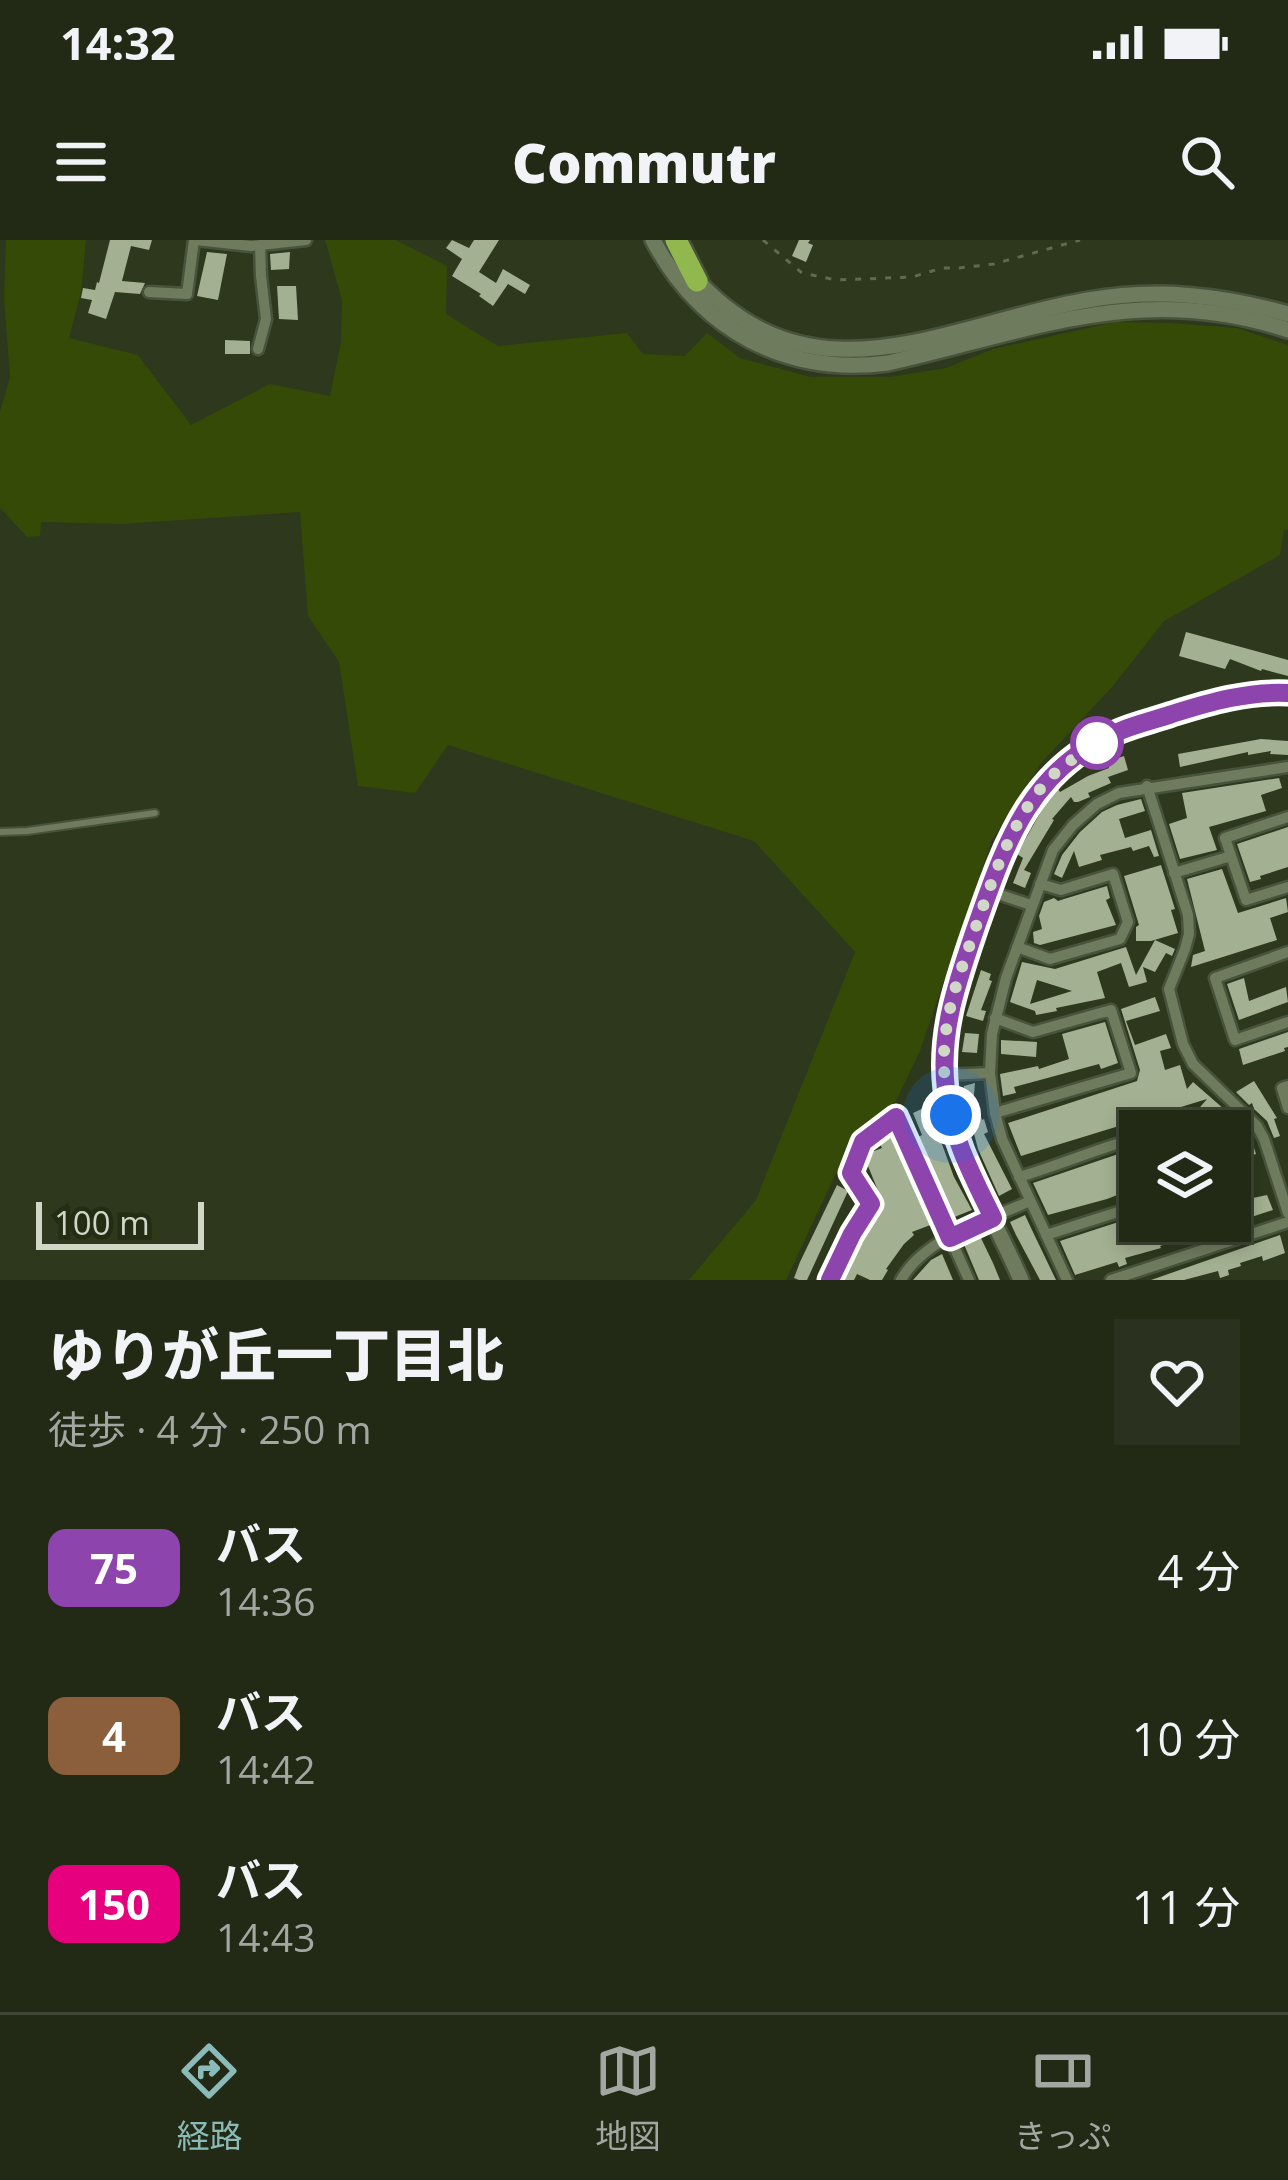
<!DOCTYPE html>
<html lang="ja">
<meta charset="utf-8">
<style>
:root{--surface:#222a16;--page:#2a321f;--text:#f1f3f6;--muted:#a2a7a1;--line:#3f4635;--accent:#8bbbb9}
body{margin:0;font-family:"Open Sans","Noto Sans JP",sans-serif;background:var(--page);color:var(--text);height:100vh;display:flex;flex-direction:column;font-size:45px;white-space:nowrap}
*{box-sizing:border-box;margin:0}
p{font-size:39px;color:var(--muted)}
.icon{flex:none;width:66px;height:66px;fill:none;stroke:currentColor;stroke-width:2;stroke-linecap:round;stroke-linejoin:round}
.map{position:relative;height:1040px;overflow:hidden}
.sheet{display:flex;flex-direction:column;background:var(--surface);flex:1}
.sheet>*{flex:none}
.badge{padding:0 24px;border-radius:18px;font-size:42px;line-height:78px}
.fabs{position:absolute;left:1119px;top:870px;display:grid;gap:24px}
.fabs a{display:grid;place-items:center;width:132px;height:132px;border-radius:0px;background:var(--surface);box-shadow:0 6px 18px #0003,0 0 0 3px var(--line);font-size:60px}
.scale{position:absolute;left:36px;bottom:30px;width:168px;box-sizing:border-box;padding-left:12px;border:6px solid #d0d7c7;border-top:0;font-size:33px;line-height:42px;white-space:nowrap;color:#d0d7c7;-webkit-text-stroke:9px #232d13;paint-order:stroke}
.you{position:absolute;width:60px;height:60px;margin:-30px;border:9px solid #fff;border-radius:50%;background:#1a73e8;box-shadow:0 0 0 18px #1a73e833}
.map>.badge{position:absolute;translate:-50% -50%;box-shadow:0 0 0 6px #fff}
.round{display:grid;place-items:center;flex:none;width:126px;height:126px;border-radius:0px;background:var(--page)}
.headline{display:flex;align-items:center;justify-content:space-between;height:204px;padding:0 48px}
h1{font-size:57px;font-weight:800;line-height:90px}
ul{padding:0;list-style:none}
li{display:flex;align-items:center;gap:36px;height:168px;padding:0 48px}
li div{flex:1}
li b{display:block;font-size:45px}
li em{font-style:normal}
li .badge{min-width:132px;font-weight:700;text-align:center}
.status{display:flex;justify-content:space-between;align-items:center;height:84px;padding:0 60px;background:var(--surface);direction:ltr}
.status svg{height:33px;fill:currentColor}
header{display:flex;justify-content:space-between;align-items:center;height:156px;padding:0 48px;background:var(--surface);font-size:54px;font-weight:800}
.tab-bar{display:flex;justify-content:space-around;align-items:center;height:168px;border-top:3px solid var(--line);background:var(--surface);font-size:33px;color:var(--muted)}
.tab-bar a{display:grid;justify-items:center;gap:6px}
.tab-bar .on{color:var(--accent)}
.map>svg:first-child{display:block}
.green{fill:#354a07}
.building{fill:#a3b091;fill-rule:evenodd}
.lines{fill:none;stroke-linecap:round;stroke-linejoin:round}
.lane-casing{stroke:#49533b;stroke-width:10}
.street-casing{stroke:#49533b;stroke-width:15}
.secondary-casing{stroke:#49533b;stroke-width:20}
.highway-casing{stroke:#49533b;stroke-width:26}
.path{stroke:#606a53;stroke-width:3;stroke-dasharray:6 9;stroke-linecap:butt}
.lane{stroke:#6e7b5d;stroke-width:6}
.street{stroke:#6e7b5d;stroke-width:10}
.secondary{stroke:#6e7b5d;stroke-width:15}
.highway{stroke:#91b84f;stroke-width:21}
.line-casing{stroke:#fff;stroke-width:27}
.line{stroke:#8e44ad;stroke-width:18}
.walk{stroke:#d0d7c7;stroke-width:12;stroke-dasharray:0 21.6}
.stop-dot{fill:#fff;stroke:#8e44ad;stroke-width:6}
</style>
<div class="status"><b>14:32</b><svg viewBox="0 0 49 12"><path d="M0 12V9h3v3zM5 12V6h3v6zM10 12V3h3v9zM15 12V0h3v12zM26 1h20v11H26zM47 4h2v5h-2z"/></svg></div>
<header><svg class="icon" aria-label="menu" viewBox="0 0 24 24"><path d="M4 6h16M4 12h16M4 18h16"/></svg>Commutr<svg class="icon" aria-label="search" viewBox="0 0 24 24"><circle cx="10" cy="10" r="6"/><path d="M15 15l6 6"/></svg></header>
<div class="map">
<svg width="1288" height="1040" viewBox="0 0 1288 1040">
<rect width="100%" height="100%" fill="#2d381d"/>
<!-- green -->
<path class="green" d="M6,0H86L81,52L69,98L138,115L191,185L270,144L330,156L341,102L342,60L325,0H395L447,26L446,74L498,106L627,93L643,114L685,116L707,93L740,118L811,137H890L946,128L993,109L1115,82L1171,83L1237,88L1288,105V289L1284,290L1280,315L1164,381L1113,446L1041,523L992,600L920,811L896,861L853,897L786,1040H689L756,960L855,712L754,601L448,505L415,553L358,546L339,422L308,376L300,272L122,284L41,282L40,296L27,297L0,268V172L10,137L4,59Z"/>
<!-- building -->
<g class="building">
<path d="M110,0H152L149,10L131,6L122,41L145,43L140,54L115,52L106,79L88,73L92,60L81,58L83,48L95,50L97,42L99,43Z"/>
<path d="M452,0L469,8L474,0H499L479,32L496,43L503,29L530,45L525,54L508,44L493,66L479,56L481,54L452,36L462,19L446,8Z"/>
<path d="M799,0H810L808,3L813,5L806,22L792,16Z"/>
<path d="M207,12L227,14L218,60L197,56Z"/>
<path d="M290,12L289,29L271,30L270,14Z"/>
<path d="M277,46H296L298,80L279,79Z"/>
<path d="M225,100L250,101V114H225Z"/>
<path d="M1186,392L1288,420V436L1262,429L1261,431L1230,419L1225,429L1179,416Z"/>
<path d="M1261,499L1288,501V515L1270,514L1271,511L1248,515V512L1180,527L1178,514Z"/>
<path d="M1124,516L1128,530L1108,537L1111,543L1088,553L1090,557L1078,562H1074L1071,557L1052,579L1054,580L1024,630L1031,633L1025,648L1013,643L1023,618L1017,614L1047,561L1058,549L1060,552L1088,536L1109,528L1107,522Z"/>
<path d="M1279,538L1282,548L1261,555L1266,571L1209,587L1217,610L1180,619L1169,584L1187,578L1182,553Z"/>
<path d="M1141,559L1145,571L1119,579L1125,598L1151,590L1159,616L1154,617L1149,606L1133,611L1131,607L1100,615L1102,620L1079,627L1074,611L1062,638L1054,634L1062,615L1080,592L1102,572L1117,565Z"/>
<path d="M1288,587V627L1260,636L1261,639L1250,642L1237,604Z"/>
<path d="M1161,625L1175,669L1171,670L1178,693L1151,701H1136V687L1139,685L1124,636Z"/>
<path d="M1222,629L1238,673L1286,658L1288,672L1270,678L1277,700L1191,727L1193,715L1205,711L1187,639Z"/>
<path d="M1107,646L1110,658L1106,660L1116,685L1040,705L1034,703L1033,692L1042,689L1039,676L1044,662L1054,658L1058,661L1064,659Z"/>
<path d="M1155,700L1175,709L1172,716L1166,713L1155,732L1143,727L1147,742L1129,747L1121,723L1097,732L1105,758L1056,768L1057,771L1036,775L1035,771L1010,762L1022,722L1055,729L1126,707L1136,735ZM1037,740L1072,751L1030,764Z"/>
<path d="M981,730L991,734L989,740L992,741L981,770L986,771L983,781L966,776Z"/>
<path d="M1244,738L1249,761L1286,747L1288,762L1239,780L1227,744Z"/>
<path d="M1155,757L1160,771L1126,781L1135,805L1166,794L1171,808L1160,811L1165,830L1180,825L1187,849L1193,842L1240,883L1231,891H1218L1208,880L1198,891H1185L1184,886L1207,859L1021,916L1008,883L1137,841L1140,830L1121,769Z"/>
<path d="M1105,782L1118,823L1101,829L1099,824L1014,847L1016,853L1003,856L1000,834L1038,826L1039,829L1069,819L1062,794Z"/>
<path d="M1288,792V807L1284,808L1285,811L1243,825L1239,809Z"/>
<path d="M965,793L979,794L977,813L962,812Z"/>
<path d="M1001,800L1037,802L1036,817L1001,814Z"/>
<path d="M1254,841L1277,878L1274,879L1280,896L1274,898L1267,881L1254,869L1252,863L1249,865L1236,852Z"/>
<path d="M975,843L973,867H978L982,880L984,879L988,892L984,894L1012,949L999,956L978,909L963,851L964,846Z"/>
<path d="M928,866L954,937L972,970L952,978L935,934L933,935L926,920L928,919L918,897L922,895L913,873Z"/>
<path d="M892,892L933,984L912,992L914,995L904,1004L886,1029L888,1030L882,1040H870L857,1034L854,1040H841L861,999L883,963L866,921L869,913L882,908L879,902Z"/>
<path d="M1252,901L1256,914L1230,923V909Z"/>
<path d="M1133,909H1140V946L1107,959L1048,975L1033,943Z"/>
<path d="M837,945L848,951L807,1040H799L794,1038L800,1022Z"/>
<path d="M1267,955L1273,970L1239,981L1242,984L1187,999L1186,997L1160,1006L1161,1008L1125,1018L1127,1024L1119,1027L1117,1022L1075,1035L1060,1001L1140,975V985L1134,987L1138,998L1204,981H1230V963Z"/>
<path d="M1025,975L1031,988L1056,1040H1040L1016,995L1010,982Z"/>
<path d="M979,994L993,1023L1000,1040H979L963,1002Z"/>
<path d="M1280,995L1285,1013L1263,1021L1262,1016L1240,1023L1241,1026L1228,1030L1229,1035L1220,1038L1218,1031L1184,1040H1151Z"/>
<path d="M942,1014L953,1040H913L931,1020Z"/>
</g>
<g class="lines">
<!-- lane casing -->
<g class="lane-casing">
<path id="lane" d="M0,592L27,591L155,573"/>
</g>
<!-- street casing -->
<g class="street-casing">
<g id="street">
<path d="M196,0L251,6L306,0"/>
<path d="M149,52L187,54L194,0"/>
<path d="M258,109L266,79L261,36L260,5"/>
<path d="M1147,546L1188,675L1189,694L1185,709L1169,749L1183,804L1193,824L1257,886L1264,899L1288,973"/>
<path d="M1288,577L1225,598L1246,660L1288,647"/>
<path d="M1174,633L1231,616"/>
<path d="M989,651L1031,665"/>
<path d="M1017,707L1050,719L1120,699L1128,682L1113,634L1061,650L1040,644"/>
<path d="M1288,712L1215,738L1235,800L1288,782"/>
<path d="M945,835L990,833"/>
<path d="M1288,846L1282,848L1288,868"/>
<path d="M995,873L1131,833L1111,770L1033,792L995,778"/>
<path d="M1161,891L1171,888L1175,891"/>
<path d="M1019,937C1060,925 1099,908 1140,897"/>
<path d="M1046,995L1140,965"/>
<path d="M830,1040L852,994L871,964L851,933L863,902L896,877L969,1040"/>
<path d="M901,1040C925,997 987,981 1030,961"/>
<path d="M1067,1040L1002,899L995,873L990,833L992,794L1006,738L1053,610L1073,585L1097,564L1119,553L1288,527"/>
<path d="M1111,1040L1288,982"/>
</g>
</g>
<!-- secondary casing -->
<g class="secondary-casing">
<g id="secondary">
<path d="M653,0C701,91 787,136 888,123C1031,91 1140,41 1288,90"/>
<path d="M693,36C813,170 946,84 1088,60C1157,48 1221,55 1288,74"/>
<path d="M1021,1040C995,979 956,920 946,853C938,796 956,745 974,692C1004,607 1028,529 1119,492C1136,485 1154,480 1171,474C1210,462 1247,451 1288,453"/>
</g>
</g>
<!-- highway casing -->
<g class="highway-casing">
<path id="highway" d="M676,0L697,41"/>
</g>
<!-- path -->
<path class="path" d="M763,0L802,33L836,40L912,37L942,28H959L994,24L1080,0"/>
<!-- lane -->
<use href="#lane" class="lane"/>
<!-- street -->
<use href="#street" class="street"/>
<!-- secondary -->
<use href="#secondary" class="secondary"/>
<!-- highway -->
<use href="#highway" class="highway"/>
</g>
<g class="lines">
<!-- line casing -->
<g class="line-casing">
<path id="line" d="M830,1040L852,994L871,964L851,933L863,902L896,877L950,998L993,978C973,937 951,896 946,850C939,793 957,743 975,690C1005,605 1029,528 1120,491C1137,484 1155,480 1172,474C1210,462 1248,451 1288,453"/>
</g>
<!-- line -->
<use href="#line" class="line"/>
<!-- walk -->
<path class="walk" d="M951,875C945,851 942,825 945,801C948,763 962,728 974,692C992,642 1007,591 1041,548C1056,528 1078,516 1099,502L1097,503"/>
</g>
<!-- markers -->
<circle class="stop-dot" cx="1097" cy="503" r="24"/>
</svg>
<div class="fabs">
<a><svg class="icon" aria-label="layers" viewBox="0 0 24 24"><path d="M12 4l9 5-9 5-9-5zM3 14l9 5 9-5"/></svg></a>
</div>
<div class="scale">100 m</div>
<div class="you" style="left:951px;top:875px"></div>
</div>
<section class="sheet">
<div class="headline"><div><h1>ゆりが丘一丁目北</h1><p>徒歩 · 4 分 · 250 m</p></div><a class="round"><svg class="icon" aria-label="heart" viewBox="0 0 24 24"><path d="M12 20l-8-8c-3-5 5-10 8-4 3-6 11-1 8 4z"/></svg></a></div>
<ul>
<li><span class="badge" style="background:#8e44ad;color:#fff">75</span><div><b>バス</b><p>14:36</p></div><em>4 分</em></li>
<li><span class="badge" style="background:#8b5e3c;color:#fff">4</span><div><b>バス</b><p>14:42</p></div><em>10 分</em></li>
<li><span class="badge" style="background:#e6007e;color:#fff">150</span><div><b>バス</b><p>14:43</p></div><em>11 分</em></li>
</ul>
</section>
<nav class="tab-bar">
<a class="on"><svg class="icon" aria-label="directions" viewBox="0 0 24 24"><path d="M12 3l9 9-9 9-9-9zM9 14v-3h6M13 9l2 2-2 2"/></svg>経路</a>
<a><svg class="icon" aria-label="map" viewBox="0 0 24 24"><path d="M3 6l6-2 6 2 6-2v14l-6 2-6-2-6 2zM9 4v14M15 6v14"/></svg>地図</a>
<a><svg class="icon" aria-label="tickets" viewBox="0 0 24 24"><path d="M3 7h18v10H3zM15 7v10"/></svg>きっぷ</a>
</nav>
